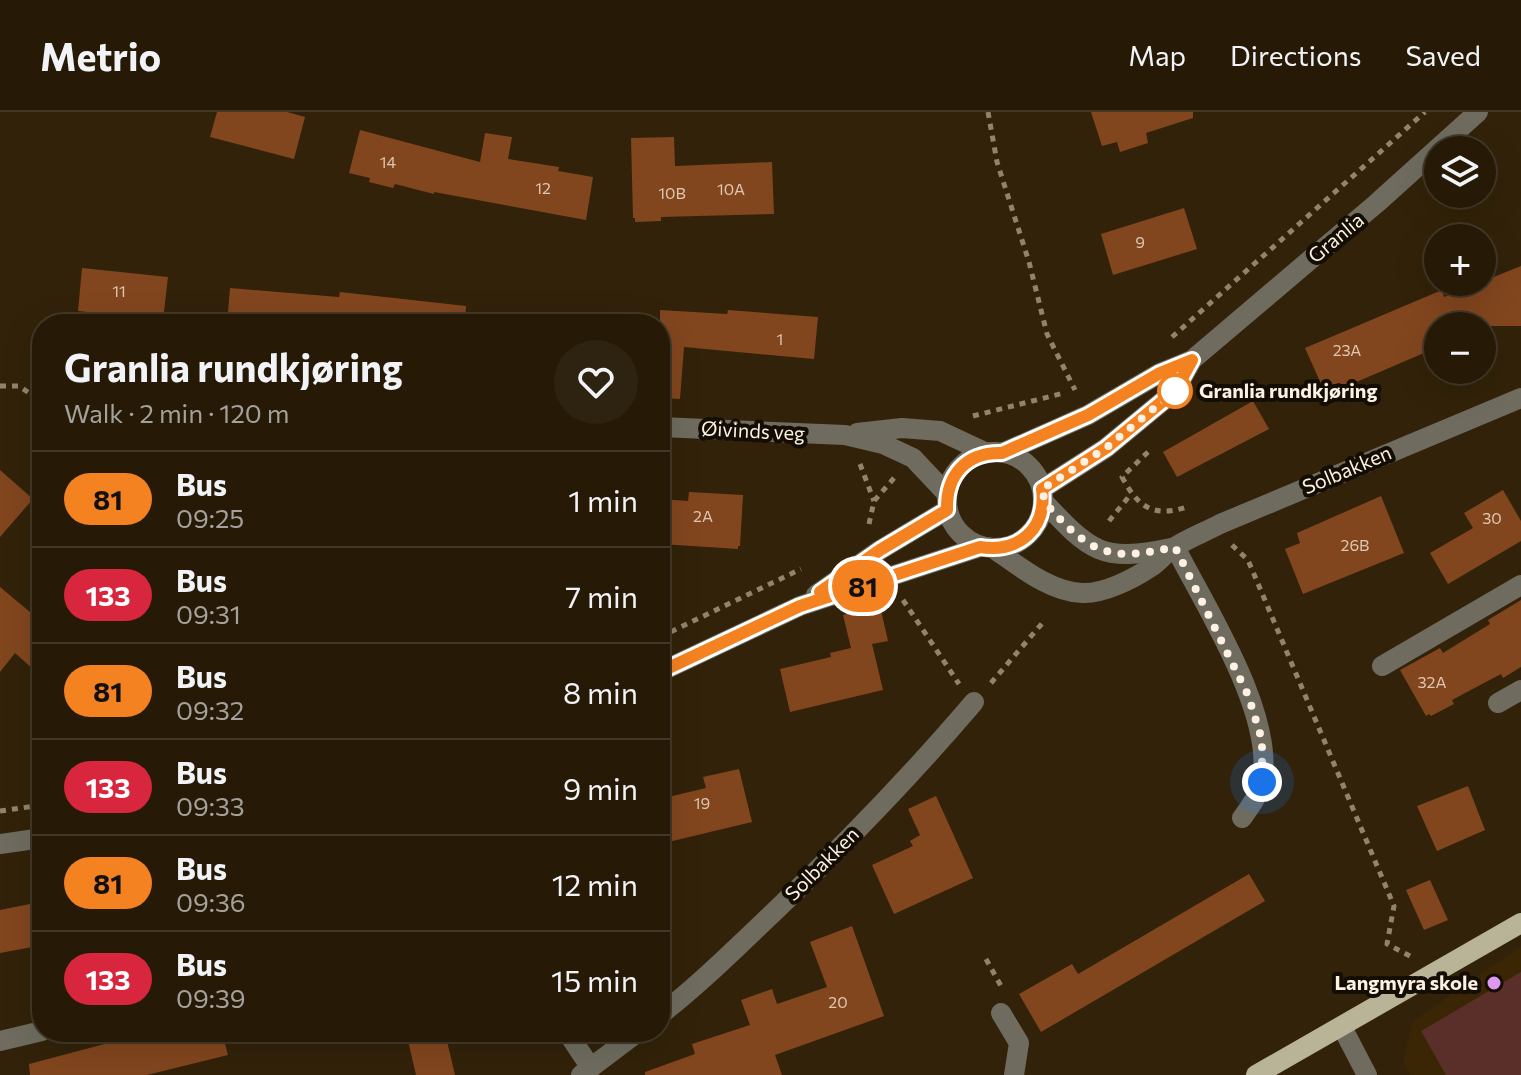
<!DOCTYPE html>
<meta charset="utf-8">
<style>
:root{--surface:#261a07;--page:#2e2311;--text:#f1f3f6;--muted:#a4a19b;--line:#423828}
body{margin:0;font-family:Commissioner,sans-serif;background:var(--page);color:var(--text);height:100vh;display:flex;flex-direction:column;font-size:30px;white-space:nowrap}
*{box-sizing:border-box;margin:0}
p{font-size:26px;color:var(--muted)}
.icon{flex:none;width:44px;height:44px;fill:none;stroke:currentColor;stroke-width:2;stroke-linecap:round;stroke-linejoin:round}
.map{position:relative;flex:1;overflow:hidden}
.side{position:absolute;left:32px;top:202px;width:638px;height:728px;display:flex;flex-direction:column;background:var(--surface);border-radius:32px;box-shadow:0 8px 32px #0002,0 0 0 2px var(--line)}
.side>*{flex:none}
.badge{padding:0 16px;border-radius:26px;font-size:28px;line-height:52px}
.fabs{position:absolute;left:1424px;top:24px;display:grid;gap:16px}
.fabs a{display:grid;place-items:center;width:72px;height:72px;border-radius:50%;background:var(--surface);box-shadow:0 8px 32px #0002,0 0 0 2px var(--line);font-size:40px}
.you{position:absolute;width:40px;height:40px;margin:-20px;border:6px solid #fff;border-radius:50%;background:#1a73e8;box-shadow:0 0 0 12px #1a73e833}
.map>.badge{position:absolute;translate:-50% -50%;box-shadow:0 0 0 4px #fff}
.round{display:grid;place-items:center;flex:none;width:84px;height:84px;border-radius:42px;background:var(--page)}
.overview{display:flex;align-items:center;justify-content:space-between;height:136px;padding:0 32px}
h1{font-size:38px;font-weight:700;line-height:60px}
ul{padding:0;list-style:none}
li{display:flex;align-items:center;gap:24px;height:96px;padding:0 32px;border-top:2px solid var(--line)}
li div{flex:1}
li b{display:block;font-size:30px}
li em{font-style:normal}
li .badge{min-width:88px;font-weight:700;text-align:center}
header{display:flex;align-items:center;gap:48px;box-sizing:border-box;height:112px;padding:0 40px;background:var(--surface);border-bottom:2px solid var(--line)}
header strong{font-size:38px}
nav{display:flex;gap:44px;margin-inline-start:auto;font-size:28px}
.map>svg:first-child{display:block}
.built{fill:#3a2605}
.green{fill:#5a2e29}
.building{fill:#82461e}
.lines{fill:none;stroke-linecap:round;stroke-linejoin:round}
.path{stroke:#91846f;stroke-width:5;stroke-dasharray:6 6;stroke-linecap:butt}
.minor{stroke:#6f6c5f;stroke-width:20}
.major{stroke:#b9b498;stroke-width:20}
.line-casing{stroke:#fff;stroke-width:18}
.line{stroke:#f58220;stroke-width:12}
.walk{stroke:#fcf1e2;stroke-width:8;stroke-dasharray:0 14.4}
.stop-dot{fill:#fff;stroke:#f58220;stroke-width:4}
.poi-dot{fill:#de98f2;stroke:#140d04;stroke-width:3}
.labels{text-anchor:middle;stroke-width:8;stroke-linejoin:round;paint-order:stroke}
.number-label{font-size:16px;fill:#dec6b1}
.street-label{font-size:20px;fill:#fcf1e2;stroke:#140d04}
.stop-label{font-size:20px;font-weight:bold;fill:#fcf1e2;stroke:#140d04;text-anchor:start}
.poi-label{font-size:20px;font-weight:bold;fill:#fcf1e2;stroke:#140d04;text-anchor:end}
</style>
<header>
<strong>Metrio</strong>
<nav><a>Map</a><a>Directions</a><a>Saved</a></nav>
</header>
<div class="map">
<svg width="1521" height="963" viewBox="0 0 1521 963">
<rect width="100%" height="100%" fill="#322209"/>
<!-- built -->
<path class="built" d="M1521,834V963H1410L1403,949L1413,909Z"/>
<!-- green -->
<path class="green" d="M1521,860V963H1446L1421,919Z"/>
<!-- building -->
<g class="building">
<path d="M217,0H287L305,5L294,47L210,25Z"/>
<path d="M1091,0H1193V6L1146,21L1148,31L1120,40L1117,30L1102,34Z"/>
<path d="M360,18L480,50L485,21L512,25L508,47L559,55L558,59L593,65L586,108L434,80V82L395,72L393,76L369,70L370,66L349,61Z"/>
<path d="M674,25L675,54L772,50L774,102L661,105V109L635,110V106H633L631,26Z"/>
<path d="M1184,96L1197,137L1113,163L1101,122Z"/>
<path d="M1521,154V214H1438V235L1326,283L1305,236L1442,178L1444,185Z"/>
<path d="M82,156L168,165L163,208L78,199Z"/>
<path d="M230,176L339,185L340,180L466,194L465,212H227Z"/>
<path d="M660,198L727,202L728,198L818,205L814,247L684,235L680,287L660,286Z"/>
<path d="M1253,289L1269,317L1177,365L1163,340Z"/>
<path d="M0,358L33,387L0,425Z"/>
<path d="M1503,378L1521,409V429L1448,472L1430,441L1473,416L1464,401Z"/>
<path d="M689,380L743,383L740,434H738V437L661,432L660,387L688,389Z"/>
<path d="M1381,384L1404,441L1303,482L1285,437L1300,431L1297,421Z"/>
<path d="M0,475L42,510V565L15,541L0,560Z"/>
<path d="M1521,488V555L1503,566L1501,562L1452,588L1454,592L1431,604L1429,602L1426,604L1400,558L1440,536L1443,541L1490,512L1488,508Z"/>
<path d="M880,494L888,529L872,532L883,578L790,600L780,557L831,545L830,541L851,536L843,503Z"/>
<path d="M739,657L752,710L664,731L660,713V687L706,676L703,665Z"/>
<path d="M1468,674L1485,718L1437,739L1417,694Z"/>
<path d="M936,684L973,766L894,802L872,753L913,734L910,729L920,723L908,697Z"/>
<path d="M1249,762L1265,789L1041,920L1019,882L1072,852L1078,862Z"/>
<path d="M1430,768L1448,808L1424,818L1406,778Z"/>
<path d="M30,792L38,834L0,841V798Z"/>
<path d="M852,814L884,904L775,943L782,963H645V960L695,942L692,932L750,913L741,888L772,877L777,892L827,875L810,830Z"/>
<path d="M150,920H222L228,943L147,963H30L29,952Z"/>
<path d="M406,920H441L443,930L447,929L455,963H416Z"/>
</g>
<g class="lines">
<!-- path -->
<g class="path">
<path d="M988,0L997,50L1029,150L1047,222L1075,278"/>
<path d="M1172,225L1425,0"/>
<path d="M0,274H19L42,290"/>
<path d="M1204,286L1213,277"/>
<path d="M973,304L1064,281"/>
<path d="M1148,340L1122,365C1138,395 1153,406 1187,395"/>
<path d="M860,352L874,389"/>
<path d="M1109,409L1131,382"/>
<path d="M869,412L874,389L894,366"/>
<path d="M1232,433L1248,448L1394,794L1387,832L1410,844"/>
<path d="M903,488L959,572"/>
<path d="M660,525L801,457"/>
<path d="M991,571L1045,508"/>
<path d="M0,699L42,693"/>
<path d="M986,847L1001,874"/>
</g>
<!-- minor -->
<g class="minor">
<path d="M660,315L845,323L883,332L913,346L947,382"/>
<path d="M857,321L902,316L940,319L987,341"/>
<circle cx="995" cy="388" r="48"/>
<path d="M1002,341L1088,303L1160,261L1192,248L1377,91L1478,0"/>
<path d="M1042,377L1106,336L1175,279L1192,248"/>
<path d="M1043,389C1090,439 1101,451 1171,436"/>
<path d="M1175,435C1205,494 1275,602 1262,669C1259,683 1250,695 1242,706"/>
<path d="M994,437C1019,454 1050,480 1082,481C1104,482 1133,467 1151,455C1160,449 1166,440 1175,435C1189,426 1205,420 1220,412L1521,286"/>
<path d="M816,483L880,438L947,398"/>
<path d="M1382,554L1521,473"/>
<path d="M660,560L800,494L980,435"/>
<path d="M1498,591L1521,578"/>
<path d="M0,732L42,726"/>
<path d="M1001,901L1019,931L1014,963"/>
<path d="M660,903C701,871 737,835 774,800C844,733 911,664 974,590"/>
<path d="M1342,915L1367,963"/>
<path d="M567,920L591,956"/>
<path d="M0,929L42,919"/>
<path d="M581,963L638,920"/>
</g>
<!-- major -->
<path class="major" d="M1256,963L1521,811"/>
</g>
<g class="lines">
<!-- line casing -->
<g class="line-casing">
<path id="line" d="M660,560L800,494L980,435C1019,441 1047,417 1042,377L1106,336L1175,279L1192,248L1160,261L1088,303L1002,341C966,340 946,363 947,398L880,438L820,480"/>
</g>
<!-- line -->
<use href="#line" class="line"/>
<!-- walk -->
<path class="walk" d="M1175,279L1106,336L1042,377C1044,391 1051,398 1061,408C1099,448 1124,446 1175,435L1248,583L1262,628V670"/>
</g>
<!-- markers -->
<circle class="stop-dot" cx="1175" cy="279" r="16"/>
<circle class="poi-dot" cx="1494" cy="871" r="8"/>
<g class="labels">
<!-- number labels -->
<g class="number-label">
<text x="388" y="56">14</text>
<text x="543" y="82">12</text>
<text x="731" y="83">10A</text>
<text x="672" y="87">10B</text>
<text x="1140" y="136">9</text>
<text x="119" y="185">11</text>
<text x="780" y="233">1</text>
<text x="1347" y="244">23A</text>
<text x="703" y="410">2A</text>
<text x="1492" y="412">30</text>
<text x="1355" y="439">26B</text>
<text x="1432" y="576">32A</text>
<text x="702" y="697">19</text>
<text x="838" y="896">20</text>
</g>
<!-- street labels -->
<g class="street-label">
<text transform="translate(1336 126) rotate(-40)" y="7">Granlia</text>
<text transform="translate(753 319) rotate(3)" y="7">Øivinds veg</text>
<text transform="translate(1347 358) rotate(-23)" y="7">Solbakken</text>
<text transform="translate(822 752) rotate(-45)" y="7">Solbakken</text>
</g>
<!-- stop labels -->
<g class="stop-label">
<text x="1199" y="286">Granlia rundkjøring</text>
</g>
<!-- poi labels -->
<g class="poi-label">
<text x="1478" y="878">Langmyra skole</text>
</g>
</g>
</svg>
<div class="fabs">
<a><svg class="icon" aria-label="layers" viewBox="0 0 24 24"><path d="M12 4l9 5-9 5-9-5zM3 14l9 5 9-5"/></svg></a>
<a>+</a>
<a>−</a>
</div>
<div class="you" style="left:1262px;top:670px"></div>
<b class="badge" style="left:863px;top:474px;background:#f58220;color:#111">81</b>
<section class="side">
<div class="overview"><div><h1>Granlia rundkjøring</h1><p>Walk · 2 min · 120 m</p></div><a class="round"><svg class="icon" aria-label="heart" viewBox="0 0 24 24"><path d="M12 20l-8-8c-3-5 5-10 8-4 3-6 11-1 8 4z"/></svg></a></div>
<ul>
<li><span class="badge" style="background:#f58220;color:#111">81</span><div><b>Bus</b><p>09:25</p></div><em>1 min</em></li>
<li><span class="badge" style="background:#d7263d;color:#fff">133</span><div><b>Bus</b><p>09:31</p></div><em>7 min</em></li>
<li><span class="badge" style="background:#f58220;color:#111">81</span><div><b>Bus</b><p>09:32</p></div><em>8 min</em></li>
<li><span class="badge" style="background:#d7263d;color:#fff">133</span><div><b>Bus</b><p>09:33</p></div><em>9 min</em></li>
<li><span class="badge" style="background:#f58220;color:#111">81</span><div><b>Bus</b><p>09:36</p></div><em>12 min</em></li>
<li><span class="badge" style="background:#d7263d;color:#fff">133</span><div><b>Bus</b><p>09:39</p></div><em>15 min</em></li>
</ul>
</section>
</div>
